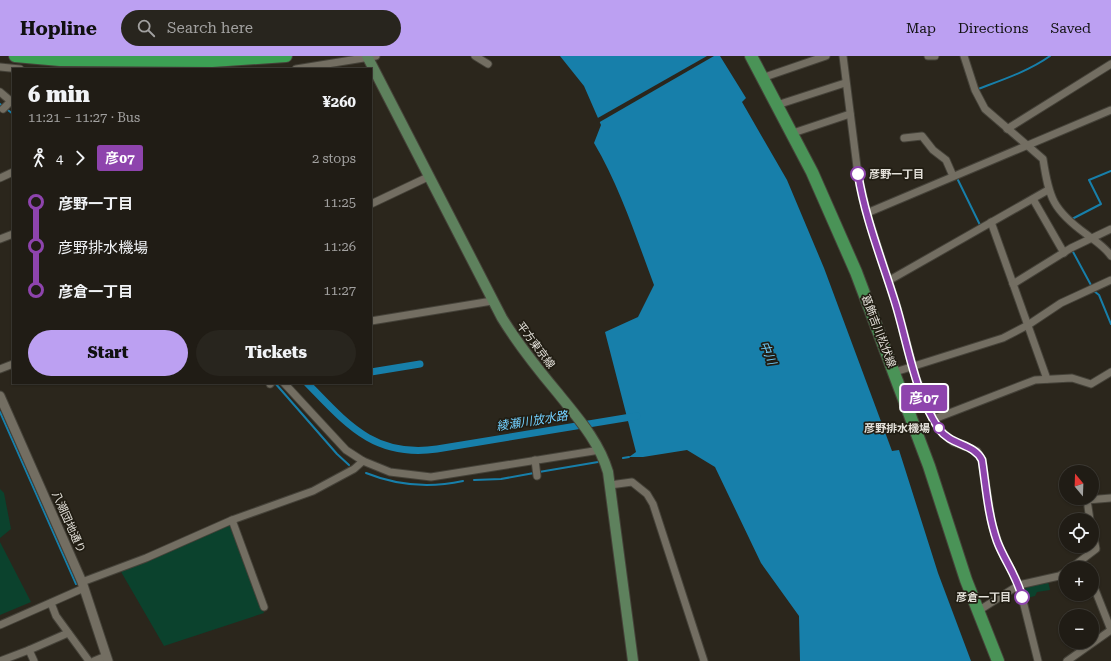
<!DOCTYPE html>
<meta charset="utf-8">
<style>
:root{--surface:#201c15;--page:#28251e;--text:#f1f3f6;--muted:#a2a1a0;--line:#3d3a34;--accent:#bca0f2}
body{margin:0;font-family:"Roboto Serif","Noto Sans JP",serif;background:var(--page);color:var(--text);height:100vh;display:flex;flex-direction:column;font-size:15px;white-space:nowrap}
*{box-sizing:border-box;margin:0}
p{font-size:13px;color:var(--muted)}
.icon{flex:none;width:22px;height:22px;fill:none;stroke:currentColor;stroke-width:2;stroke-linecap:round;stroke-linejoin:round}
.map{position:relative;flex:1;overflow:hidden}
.details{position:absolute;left:12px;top:12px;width:360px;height:316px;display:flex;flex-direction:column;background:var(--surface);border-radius:0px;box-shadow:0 1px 3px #0004,0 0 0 1px var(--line)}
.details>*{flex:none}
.badge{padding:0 8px;border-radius:3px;font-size:14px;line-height:26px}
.needle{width:26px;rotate:341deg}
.tools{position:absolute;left:1059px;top:409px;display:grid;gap:8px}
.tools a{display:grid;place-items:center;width:40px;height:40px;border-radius:50%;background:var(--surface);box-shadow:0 1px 3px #0004,0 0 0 1px var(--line);font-size:20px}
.map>.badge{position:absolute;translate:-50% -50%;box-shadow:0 0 0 2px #fff}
.legs{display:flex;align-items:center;gap:6px;height:44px;padding:0 16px;font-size:13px}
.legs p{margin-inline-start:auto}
.summary{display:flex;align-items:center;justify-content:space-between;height:68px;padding:0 16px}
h1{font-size:22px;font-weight:800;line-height:30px}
.action{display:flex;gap:8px;margin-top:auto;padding:8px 16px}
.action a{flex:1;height:46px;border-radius:24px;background:var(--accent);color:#111;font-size:16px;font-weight:800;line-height:46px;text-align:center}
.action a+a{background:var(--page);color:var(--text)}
ul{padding:0 16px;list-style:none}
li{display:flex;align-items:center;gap:14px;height:44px;font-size:15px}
li i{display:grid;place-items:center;width:6px;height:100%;margin:0 5px;background:currentColor}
li i::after{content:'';width:10px;height:10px;margin:-5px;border:3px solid;border-radius:50%;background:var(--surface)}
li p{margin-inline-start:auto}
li:first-child i{background:linear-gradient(#0000 50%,currentColor 0)}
li:last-child i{background:linear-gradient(currentColor 50%,#0000 0)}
header{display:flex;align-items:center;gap:24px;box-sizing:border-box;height:56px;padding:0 20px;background:var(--accent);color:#111}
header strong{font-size:19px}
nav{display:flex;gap:22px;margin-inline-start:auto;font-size:14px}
.search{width:280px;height:36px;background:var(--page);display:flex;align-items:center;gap:10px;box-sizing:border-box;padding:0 14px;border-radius:22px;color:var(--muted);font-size:15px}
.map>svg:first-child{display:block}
.green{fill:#0b422d}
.water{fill:#177faa}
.pier{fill:#2b261c}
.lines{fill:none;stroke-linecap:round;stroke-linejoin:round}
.stream{stroke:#177faa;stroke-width:2}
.canal{stroke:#177faa;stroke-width:7}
.minor-casing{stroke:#454239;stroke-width:9}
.tertiary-casing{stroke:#454239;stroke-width:11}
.secondary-casing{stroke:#454239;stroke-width:12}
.primary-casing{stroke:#454239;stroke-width:14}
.trunk-casing{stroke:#454239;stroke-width:14}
.minor{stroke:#736e62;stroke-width:7}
.tertiary{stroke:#736e62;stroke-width:9}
.secondary{stroke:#5e815d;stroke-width:10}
.primary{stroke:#4a9357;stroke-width:12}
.trunk{stroke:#3ca054;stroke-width:12}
.line-1-casing{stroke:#fff;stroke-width:9}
.line-1{stroke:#8e44ad;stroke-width:6}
.stop-1-dot{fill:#fff;stroke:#8e44ad;stroke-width:2}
.labels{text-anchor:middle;stroke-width:3.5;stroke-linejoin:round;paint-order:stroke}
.stop-label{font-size:11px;font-weight:bold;fill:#e5e2db;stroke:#211d13;text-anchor:end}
.street-label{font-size:11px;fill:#e5e2db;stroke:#211d13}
.water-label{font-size:12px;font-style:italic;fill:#72d0ff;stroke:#211d13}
</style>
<header>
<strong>Hopline</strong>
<div class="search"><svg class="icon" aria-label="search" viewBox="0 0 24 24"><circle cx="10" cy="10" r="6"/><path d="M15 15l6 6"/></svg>Search here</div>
<nav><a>Map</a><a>Directions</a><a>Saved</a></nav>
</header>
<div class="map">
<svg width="1111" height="605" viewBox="0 0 1111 605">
<rect width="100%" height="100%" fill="#2b261c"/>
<!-- green -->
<g class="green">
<path d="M0,433L4,437L11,473L0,482Z"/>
<path d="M231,465L264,557L164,590L120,514Z"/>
<path d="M0,486L31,546L0,559Z"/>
<path d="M1048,525L1050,534L1037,536L1035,540L1027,542L1025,530Z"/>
</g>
<!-- water -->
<path class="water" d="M560,0H720L746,42L742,46L787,124L824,212L892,395L899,394L938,517L971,605H800L799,560L761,507L715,411L687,394L643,401H629L636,396L605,276L638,261L654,229C636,181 620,131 594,87L601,69L584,30Z"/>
<!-- pier -->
<path class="pier" d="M707,0H714L598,67L596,63Z"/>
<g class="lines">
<!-- stream -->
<g class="stream">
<path d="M978,33C1002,24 1029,15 1050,0"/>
<path d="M0,48L13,58"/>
<path d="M957,122L980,169"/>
<path d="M1073,164L1072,163L1101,148L1089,124L1111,115"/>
<path d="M1072,194L1092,231"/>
<path d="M1094,235L1099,239L1111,268"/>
<path d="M275,327L337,398L349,409"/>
<path d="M0,356L76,528"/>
<path d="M623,402L629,401"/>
<path d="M539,416L598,406"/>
<path d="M366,417C398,430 430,432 463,425"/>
<path d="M474,424L501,423L534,417"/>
</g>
<!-- canal -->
<g class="canal">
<path d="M371,316L420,308"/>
<path d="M307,327C347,368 374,402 437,393L637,360"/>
</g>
<!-- minor casing -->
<g class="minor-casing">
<g id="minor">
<path d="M475,0L488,8"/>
<path d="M843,0L858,119L868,161L897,251L916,322L939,373L953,386L977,395L982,404L992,468L1000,492L1019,529L1038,605"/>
<path d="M928,0H935"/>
<path d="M964,0L975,34L985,53L1043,103C1049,142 1053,154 1086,178C1095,185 1104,190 1111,200"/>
<path d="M0,11L20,13"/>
<path d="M296,13L376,0"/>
<path d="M762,22L826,0"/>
<path d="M0,36L13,47"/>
<path d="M777,49L845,27"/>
<path d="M3,53L11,45"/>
<path d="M1007,73L1111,8"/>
<path d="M793,77L850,58"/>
<path d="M904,82L922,80L933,94L946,104L953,120"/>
<path d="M0,122L13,116"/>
<path d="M1033,143L1064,197"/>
<path d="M371,148L428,121"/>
<path d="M867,157L1111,54"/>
<path d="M991,166L1047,323"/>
<path d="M0,183L13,178"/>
<path d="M888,225L1048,134"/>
<path d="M1013,228L1071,192L1111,173"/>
<path d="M371,265L492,245"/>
<path d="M0,313L13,308"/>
<path d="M895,316L1003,282L1028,269L1061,247L1111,224"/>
<path d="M284,327L346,394L363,405L390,416L431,421L600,394"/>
<path d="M270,328L271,327"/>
<path d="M934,363L1035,324L1072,322L1091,328L1111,316"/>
<path d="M535,404L537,420"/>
<path d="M610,429L632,426L647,438L653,448L704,605"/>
<path d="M232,464L264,551"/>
<path d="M1090,464L1087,444L1111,442"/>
<path d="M1071,512L1096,493L1092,472"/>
<path d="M82,526L146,502L232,464L313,435L354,413L363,405"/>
<path d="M1092,526L1111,574"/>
<path d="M51,547L56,560L89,605"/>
<path d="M978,555L1019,529L1059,520L1066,516"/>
<path d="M0,569L84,532"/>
<path d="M0,605L29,594"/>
<path d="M34,605L29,594L68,577"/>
<path d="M94,605L106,600"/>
<path d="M1067,605L1111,574"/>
</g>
</g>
<!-- tertiary casing -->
<g class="tertiary-casing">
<path id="tertiary" d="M0,340L82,526L108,605"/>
</g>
<!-- secondary casing -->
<g class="secondary-casing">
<path id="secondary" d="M367,0L502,262C518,288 537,312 557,336C577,361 599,385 608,416L633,605"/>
</g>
<!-- primary casing -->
<g class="primary-casing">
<path id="primary" d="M751,0L812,116L856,216L929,410L966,524L998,605"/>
</g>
<!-- trunk casing -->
<g class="trunk-casing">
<path id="trunk" d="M15,0L60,4L212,5L286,0"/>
</g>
<!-- minor -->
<use href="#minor" class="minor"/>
<!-- tertiary -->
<use href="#tertiary" class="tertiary"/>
<!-- secondary -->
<use href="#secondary" class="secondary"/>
<!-- primary -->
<use href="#primary" class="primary"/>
<!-- trunk -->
<use href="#trunk" class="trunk"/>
</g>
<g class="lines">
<!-- line-1 casing -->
<g class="line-1-casing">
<path id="line-1" d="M858,118C865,162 882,204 895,246C908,288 914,336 939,373C951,390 974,387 982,404C986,431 988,459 997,485C1004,504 1017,520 1022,541"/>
</g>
<!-- line-1 -->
<use href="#line-1" class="line-1"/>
</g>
<!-- markers -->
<g class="stop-1-dot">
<circle cx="858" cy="118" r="7"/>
<circle cx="939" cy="372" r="5"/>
<circle cx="1022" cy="541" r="7"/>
</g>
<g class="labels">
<!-- stop labels -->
<g class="stop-label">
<text x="869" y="122" text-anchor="start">彦野一丁目</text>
<text x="930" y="376">彦野排水機場</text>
<text x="1011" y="545">彦倉一丁目</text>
</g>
<!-- street labels -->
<g class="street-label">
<text transform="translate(879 275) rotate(69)" y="4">葛飾吉川松伏線</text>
<text transform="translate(536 289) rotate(53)" y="4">平方東京線</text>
<text transform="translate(69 466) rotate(66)" y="4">八潮団地通り</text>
</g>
<!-- water labels -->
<g class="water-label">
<text transform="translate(768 297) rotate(68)" y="4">中川</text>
<text transform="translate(532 365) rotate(-9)" y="4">綾瀬川放水路</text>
</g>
</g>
</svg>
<div class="tools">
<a><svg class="needle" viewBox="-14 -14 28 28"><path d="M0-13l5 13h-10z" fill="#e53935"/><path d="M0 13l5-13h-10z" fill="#a2a1a0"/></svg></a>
<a><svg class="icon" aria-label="locate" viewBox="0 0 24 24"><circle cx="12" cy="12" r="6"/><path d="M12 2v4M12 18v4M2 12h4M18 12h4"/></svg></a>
<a>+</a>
<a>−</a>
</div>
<b class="badge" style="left:924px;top:342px;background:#8e44ad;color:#fff">彦07</b>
<section class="details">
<div class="summary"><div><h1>6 min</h1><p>11:21 – 11:27 · Bus</p></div><b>¥260</b></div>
<div class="legs"><svg class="icon" aria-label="walk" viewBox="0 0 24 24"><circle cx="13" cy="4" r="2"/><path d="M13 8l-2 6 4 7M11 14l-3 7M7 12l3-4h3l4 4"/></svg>4<svg class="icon" aria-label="forward" viewBox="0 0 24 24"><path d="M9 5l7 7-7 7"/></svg><b class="badge" style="background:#8e44ad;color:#fff">彦07</b><p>2 stops</p></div>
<ul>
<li><i style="color:#8e44ad"></i><b>彦野一丁目</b><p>11:25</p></li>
<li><i style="color:#8e44ad"></i><span>彦野排水機場</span><p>11:26</p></li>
<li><i style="color:#8e44ad"></i><b>彦倉一丁目</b><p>11:27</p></li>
</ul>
<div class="action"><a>Start</a><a>Tickets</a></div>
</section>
</div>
